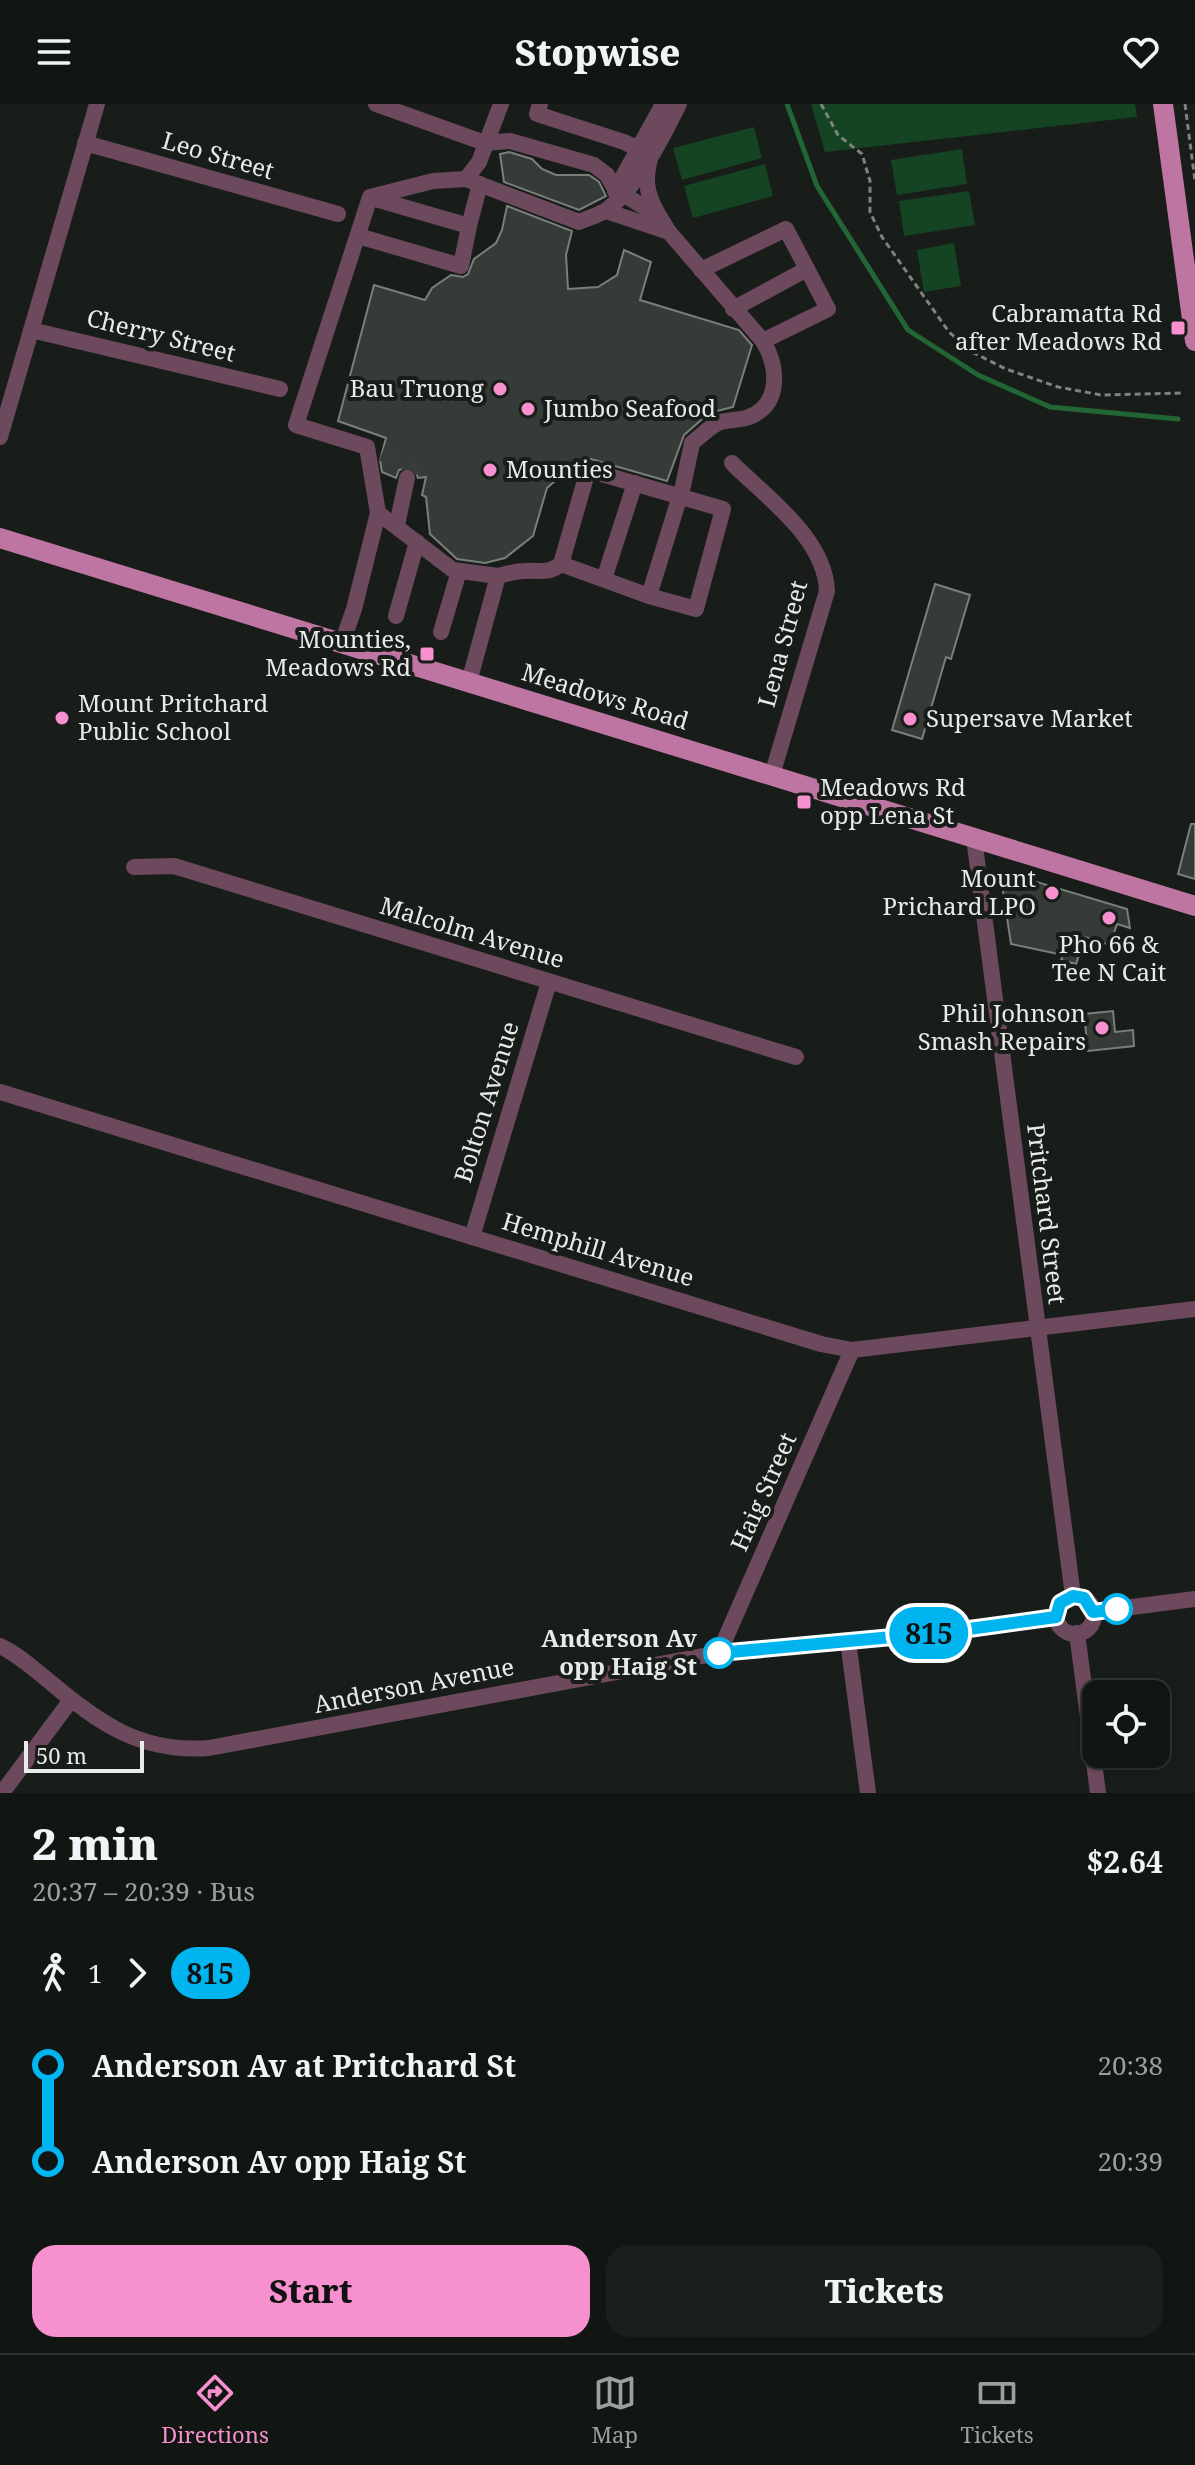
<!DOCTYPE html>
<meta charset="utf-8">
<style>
:root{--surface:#121613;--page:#1b1f1c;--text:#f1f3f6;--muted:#9c9fa0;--line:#313533;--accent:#f790ce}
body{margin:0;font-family:"Noto Serif",serif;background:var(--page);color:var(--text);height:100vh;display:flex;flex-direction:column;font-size:30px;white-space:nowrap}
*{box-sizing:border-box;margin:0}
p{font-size:26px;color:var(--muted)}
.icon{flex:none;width:44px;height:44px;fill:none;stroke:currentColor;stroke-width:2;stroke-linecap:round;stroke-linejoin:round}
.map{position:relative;height:1689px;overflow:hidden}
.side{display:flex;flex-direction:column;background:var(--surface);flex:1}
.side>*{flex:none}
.badge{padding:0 16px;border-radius:26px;font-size:28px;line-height:52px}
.tools{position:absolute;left:1082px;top:1576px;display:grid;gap:16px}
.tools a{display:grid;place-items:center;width:88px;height:88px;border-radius:16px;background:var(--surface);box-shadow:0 2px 6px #0004,0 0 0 2px var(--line);font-size:40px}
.scale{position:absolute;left:24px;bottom:20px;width:120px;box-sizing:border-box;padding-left:8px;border:4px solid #e8ebe8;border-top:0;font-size:22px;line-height:28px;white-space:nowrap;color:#e8ebe8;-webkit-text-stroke:6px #181d19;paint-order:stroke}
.map>.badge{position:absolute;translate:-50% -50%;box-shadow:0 0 0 4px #fff}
.legs{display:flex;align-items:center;gap:12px;height:88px;padding:0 32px;font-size:26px}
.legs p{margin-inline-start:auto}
.headline{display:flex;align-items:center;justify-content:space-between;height:136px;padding:0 32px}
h1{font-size:44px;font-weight:800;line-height:60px}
.button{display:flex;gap:16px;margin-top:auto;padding:16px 32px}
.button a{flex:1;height:92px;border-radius:24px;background:var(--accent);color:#111;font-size:32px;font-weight:800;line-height:92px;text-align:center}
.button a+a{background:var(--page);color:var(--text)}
ul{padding:0 32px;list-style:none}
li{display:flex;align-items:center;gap:28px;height:96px;font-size:30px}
li i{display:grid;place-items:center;width:12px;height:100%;margin:0 10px;background:currentColor}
li i::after{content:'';width:20px;height:20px;margin:-10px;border:6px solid;border-radius:50%;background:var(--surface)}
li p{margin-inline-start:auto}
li:first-child i{background:linear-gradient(#0000 50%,currentColor 0)}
li:last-child i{background:linear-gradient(currentColor 50%,#0000 0)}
header{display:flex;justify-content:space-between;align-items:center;height:104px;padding:0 32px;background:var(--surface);font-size:36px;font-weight:800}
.tabs{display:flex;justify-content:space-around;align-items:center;height:112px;border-top:2px solid var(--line);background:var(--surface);font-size:22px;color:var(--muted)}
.tabs a{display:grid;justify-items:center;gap:4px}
.tabs .on{color:var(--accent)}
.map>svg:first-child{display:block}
.green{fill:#154423}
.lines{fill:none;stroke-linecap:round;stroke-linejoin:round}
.stream{stroke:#226636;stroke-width:5}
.building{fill:#363b37;stroke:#797f7a;stroke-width:2}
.minor-tunnel{stroke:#373c38;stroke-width:16;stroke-dasharray:16 8;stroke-linecap:butt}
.path{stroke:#7f837f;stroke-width:3;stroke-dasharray:6 4;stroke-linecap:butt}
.minor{stroke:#6d495e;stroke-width:16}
.major{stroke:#bf75a1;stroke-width:20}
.line-1-casing{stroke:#fff;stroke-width:18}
.line-1{stroke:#00b5ef;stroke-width:12}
.poi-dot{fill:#f790ce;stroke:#181d19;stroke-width:3}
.stop-1-dot{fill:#fff;stroke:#00b5ef;stroke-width:4}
.labels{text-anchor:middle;stroke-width:8;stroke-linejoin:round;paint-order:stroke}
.street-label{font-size:24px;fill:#e8ebe8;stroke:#181d19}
.poi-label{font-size:24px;fill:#e8ebe8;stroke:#181d19;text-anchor:end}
.stop-label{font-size:24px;font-weight:bold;fill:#e8ebe8;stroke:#181d19;text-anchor:end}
</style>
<header><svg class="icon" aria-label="menu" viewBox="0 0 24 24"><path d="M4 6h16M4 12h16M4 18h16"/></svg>Stopwise<svg class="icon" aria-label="heart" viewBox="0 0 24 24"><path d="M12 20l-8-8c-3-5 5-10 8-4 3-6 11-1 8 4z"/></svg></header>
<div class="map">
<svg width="1195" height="1689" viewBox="0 0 1195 1689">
<rect width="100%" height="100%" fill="#181d19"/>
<!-- green -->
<g class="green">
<path d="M811,0H1135L1137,13L825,48Z"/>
<path d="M754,23L762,54L682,76L673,44Z"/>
<path d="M962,45L967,80L897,91L891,56Z"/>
<path d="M765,60L773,92L693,114L684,82Z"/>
<path d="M969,87L975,121L904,132L899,97Z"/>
<path d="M954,139L961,182L924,188L917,146Z"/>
</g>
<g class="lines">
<!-- stream -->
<path class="stream" d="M787,0L817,82L908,226L978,271L1050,303L1178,315"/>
</g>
<!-- building -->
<g class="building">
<path d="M509,48L532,55L542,65L556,71H589L599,78L606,92L579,106L504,78L500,50Z"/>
<path d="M507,102L572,127L566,151L568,185L598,183L617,171L624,146L651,158L640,196L739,226L752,241L733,303L709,309L684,331L667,377L591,355L579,356L547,384L533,432L505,454L485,459L457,455L430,430L426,393L422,391L426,373L418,374L415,366L408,363L399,366L396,374L382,368L380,356L386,334L338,317L374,181L425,196L432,184L451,171L463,173L468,170L474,155L496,139L502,126Z"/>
<path d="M935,480L970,491L951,555L946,553L922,635L892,626Z"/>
<path d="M1191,720H1195V775L1178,770Z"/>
<path d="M1007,769L1127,805L1130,824L1117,820L1110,841L1085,833L1076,860L1061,856L1063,851L1011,840L1001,774Z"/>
<path d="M1113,907L1115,928L1133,926L1134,942L1088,947L1084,910Z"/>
</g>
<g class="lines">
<!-- minor-tunnel -->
<path class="minor-tunnel" d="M382,349L412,361L407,374"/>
<!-- path -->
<g class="path">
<path d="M821,0L838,31L862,50L870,77V108L882,133L949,228L972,248L1006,265L1058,283L1101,291L1182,289"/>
<path d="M1185,0L1195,77"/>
</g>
<!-- minor -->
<g class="minor">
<path d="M376,0L485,39L510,37L594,61L607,71L615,85L660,113L669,128L763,237C778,262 782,300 749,313C739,317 727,315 718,319C708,324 700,333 692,339L683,382L649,492L561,460C549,470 539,466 524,467C515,467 506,470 498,472L469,578"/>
<path d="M540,0L537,10L624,38L651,51C644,75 646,89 658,110"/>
<path d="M85,39L338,110"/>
<path d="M466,75L579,118C588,114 600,111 608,105C640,79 661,36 679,0"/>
<path d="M615,87L663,0"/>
<path d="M372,94L469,122L480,80"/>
<path d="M606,107L669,128"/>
<path d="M358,132L461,162L469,122"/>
<path d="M701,166L786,125L828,205L763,237"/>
<path d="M733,205L807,165"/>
<path d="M31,226L280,285"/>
<path d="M0,333L97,0"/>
<path d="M732,359C767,394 825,434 827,487L772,671"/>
<path d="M378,409L453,466L498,472"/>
<path d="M397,421L407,374"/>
<path d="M561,460L588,366L723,405L696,505L649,492"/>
<path d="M604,475L635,379"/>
<path d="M396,512L417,438"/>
<path d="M441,528L459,467"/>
<path d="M342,539L354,505L378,409L367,343L296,321L370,93L433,77L466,75L479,58L501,0"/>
<path d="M974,734L1073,1492"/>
<path d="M134,763L174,762L796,953"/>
<path d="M0,988L821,1240L852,1246L1195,1205"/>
<path d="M472,1133L549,878"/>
<circle cx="1075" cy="1511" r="19"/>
<path d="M1093,1508L1195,1495"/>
<path d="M1077,1529L1098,1689"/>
<path d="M848,1537L868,1689"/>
<path d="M0,1542C19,1551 34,1565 50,1578C100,1620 141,1649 209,1644L719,1549L947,1528L1056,1513"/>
<path d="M719,1549L852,1246"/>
<path d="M2,1689L71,1596"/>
</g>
<!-- major -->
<g class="major">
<path d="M1163,0L1195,237"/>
<path d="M0,434L1195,802"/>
</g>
</g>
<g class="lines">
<!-- line-1 casing -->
<g class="line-1-casing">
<path id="line-1" d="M719,1549L947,1528L1056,1513L1060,1499L1073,1492L1084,1494L1093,1508L1117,1505"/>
</g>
<!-- line-1 -->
<use href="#line-1" class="line-1"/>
</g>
<!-- markers -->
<g class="poi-dot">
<rect x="1170" y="216" width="16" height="16" rx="4"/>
<circle cx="500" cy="285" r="8"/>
<circle cx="528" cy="305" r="8"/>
<circle cx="490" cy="366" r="8"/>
<rect x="419" y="542" width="16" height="16" rx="4"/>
<circle cx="62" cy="614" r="8"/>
<circle cx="910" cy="615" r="8"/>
<rect x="796" y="690" width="16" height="16" rx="4"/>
<circle cx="1052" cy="789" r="8"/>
<circle cx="1109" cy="814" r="8"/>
<circle cx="1102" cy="924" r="8"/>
</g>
<g class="stop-1-dot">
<circle cx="1117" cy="1505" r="14"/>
<circle cx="719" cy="1549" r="14"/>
</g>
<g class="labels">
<!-- street labels -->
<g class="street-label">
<text transform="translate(218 52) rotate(16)" y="8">Leo Street</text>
<text transform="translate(161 232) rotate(14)" y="8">Cherry Street</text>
<text transform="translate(783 540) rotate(-75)" y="8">Lena Street</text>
<text transform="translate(605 593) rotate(17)" y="8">Meadows Road</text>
<text transform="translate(472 829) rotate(17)" y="8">Malcolm Avenue</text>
<text transform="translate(487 998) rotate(-73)" y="8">Bolton Avenue</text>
<text transform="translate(1046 1110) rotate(83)" y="8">Pritchard Street</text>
<text transform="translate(598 1146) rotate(17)" y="8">Hemphill Avenue</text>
<text transform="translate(764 1388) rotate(-66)" y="8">Haig Street</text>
<text transform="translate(414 1582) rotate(-11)" y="8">Anderson Avenue</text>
</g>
<!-- poi labels -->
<g class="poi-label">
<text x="1162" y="218">Cabramatta Rd<tspan x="1162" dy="28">after Meadows Rd</tspan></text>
<text x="484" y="293">Bau Truong</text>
<text x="544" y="313" text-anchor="start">Jumbo Seafood</text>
<text x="506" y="374" text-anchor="start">Mounties</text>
<text x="411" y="544">Mounties,<tspan x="411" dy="28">Meadows Rd</tspan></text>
<text x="78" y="608" text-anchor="start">Mount Pritchard<tspan x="78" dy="28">Public School</tspan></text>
<text x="926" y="623" text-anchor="start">Supersave Market</text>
<text x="820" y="692" text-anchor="start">Meadows Rd<tspan x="820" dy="28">opp Lena St</tspan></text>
<text x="1036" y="783">Mount<tspan x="1036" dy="28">Prichard LPO</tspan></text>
<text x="1109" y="849" text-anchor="middle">Pho 66 &amp;<tspan x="1109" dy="28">Tee N Cait</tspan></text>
<text x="1086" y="918">Phil Johnson<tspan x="1086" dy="28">Smash Repairs</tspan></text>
</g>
<!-- stop labels -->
<g class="stop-label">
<text x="697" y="1543">Anderson Av<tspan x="697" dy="28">opp Haig St</tspan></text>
</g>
</g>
</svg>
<div class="tools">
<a><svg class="icon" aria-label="locate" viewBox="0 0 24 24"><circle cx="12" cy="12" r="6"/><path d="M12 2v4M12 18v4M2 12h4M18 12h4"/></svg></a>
</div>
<div class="scale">50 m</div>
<b class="badge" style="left:929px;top:1529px;background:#00b5ef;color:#111">815</b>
</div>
<section class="side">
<div class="headline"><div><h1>2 min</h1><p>20:37 – 20:39 · Bus</p></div><b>$2.64</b></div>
<div class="legs"><svg class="icon" aria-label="walk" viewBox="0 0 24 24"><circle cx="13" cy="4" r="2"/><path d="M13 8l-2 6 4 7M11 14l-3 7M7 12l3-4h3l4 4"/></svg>1<svg class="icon" aria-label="forward" viewBox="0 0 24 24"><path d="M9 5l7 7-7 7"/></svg><b class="badge" style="background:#00b5ef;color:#111">815</b></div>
<ul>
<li><i style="color:#00b5ef"></i><b>Anderson Av at Pritchard St</b><p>20:38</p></li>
<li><i style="color:#00b5ef"></i><b>Anderson Av opp Haig St</b><p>20:39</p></li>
</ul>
<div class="button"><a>Start</a><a>Tickets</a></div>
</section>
<nav class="tabs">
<a class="on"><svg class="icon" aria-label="directions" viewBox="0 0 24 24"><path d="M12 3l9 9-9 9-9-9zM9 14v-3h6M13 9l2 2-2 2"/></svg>Directions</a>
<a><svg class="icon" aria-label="map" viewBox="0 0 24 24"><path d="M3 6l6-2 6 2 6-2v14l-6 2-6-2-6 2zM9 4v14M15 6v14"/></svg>Map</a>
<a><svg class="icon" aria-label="tickets" viewBox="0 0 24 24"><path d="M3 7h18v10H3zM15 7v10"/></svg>Tickets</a>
</nav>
